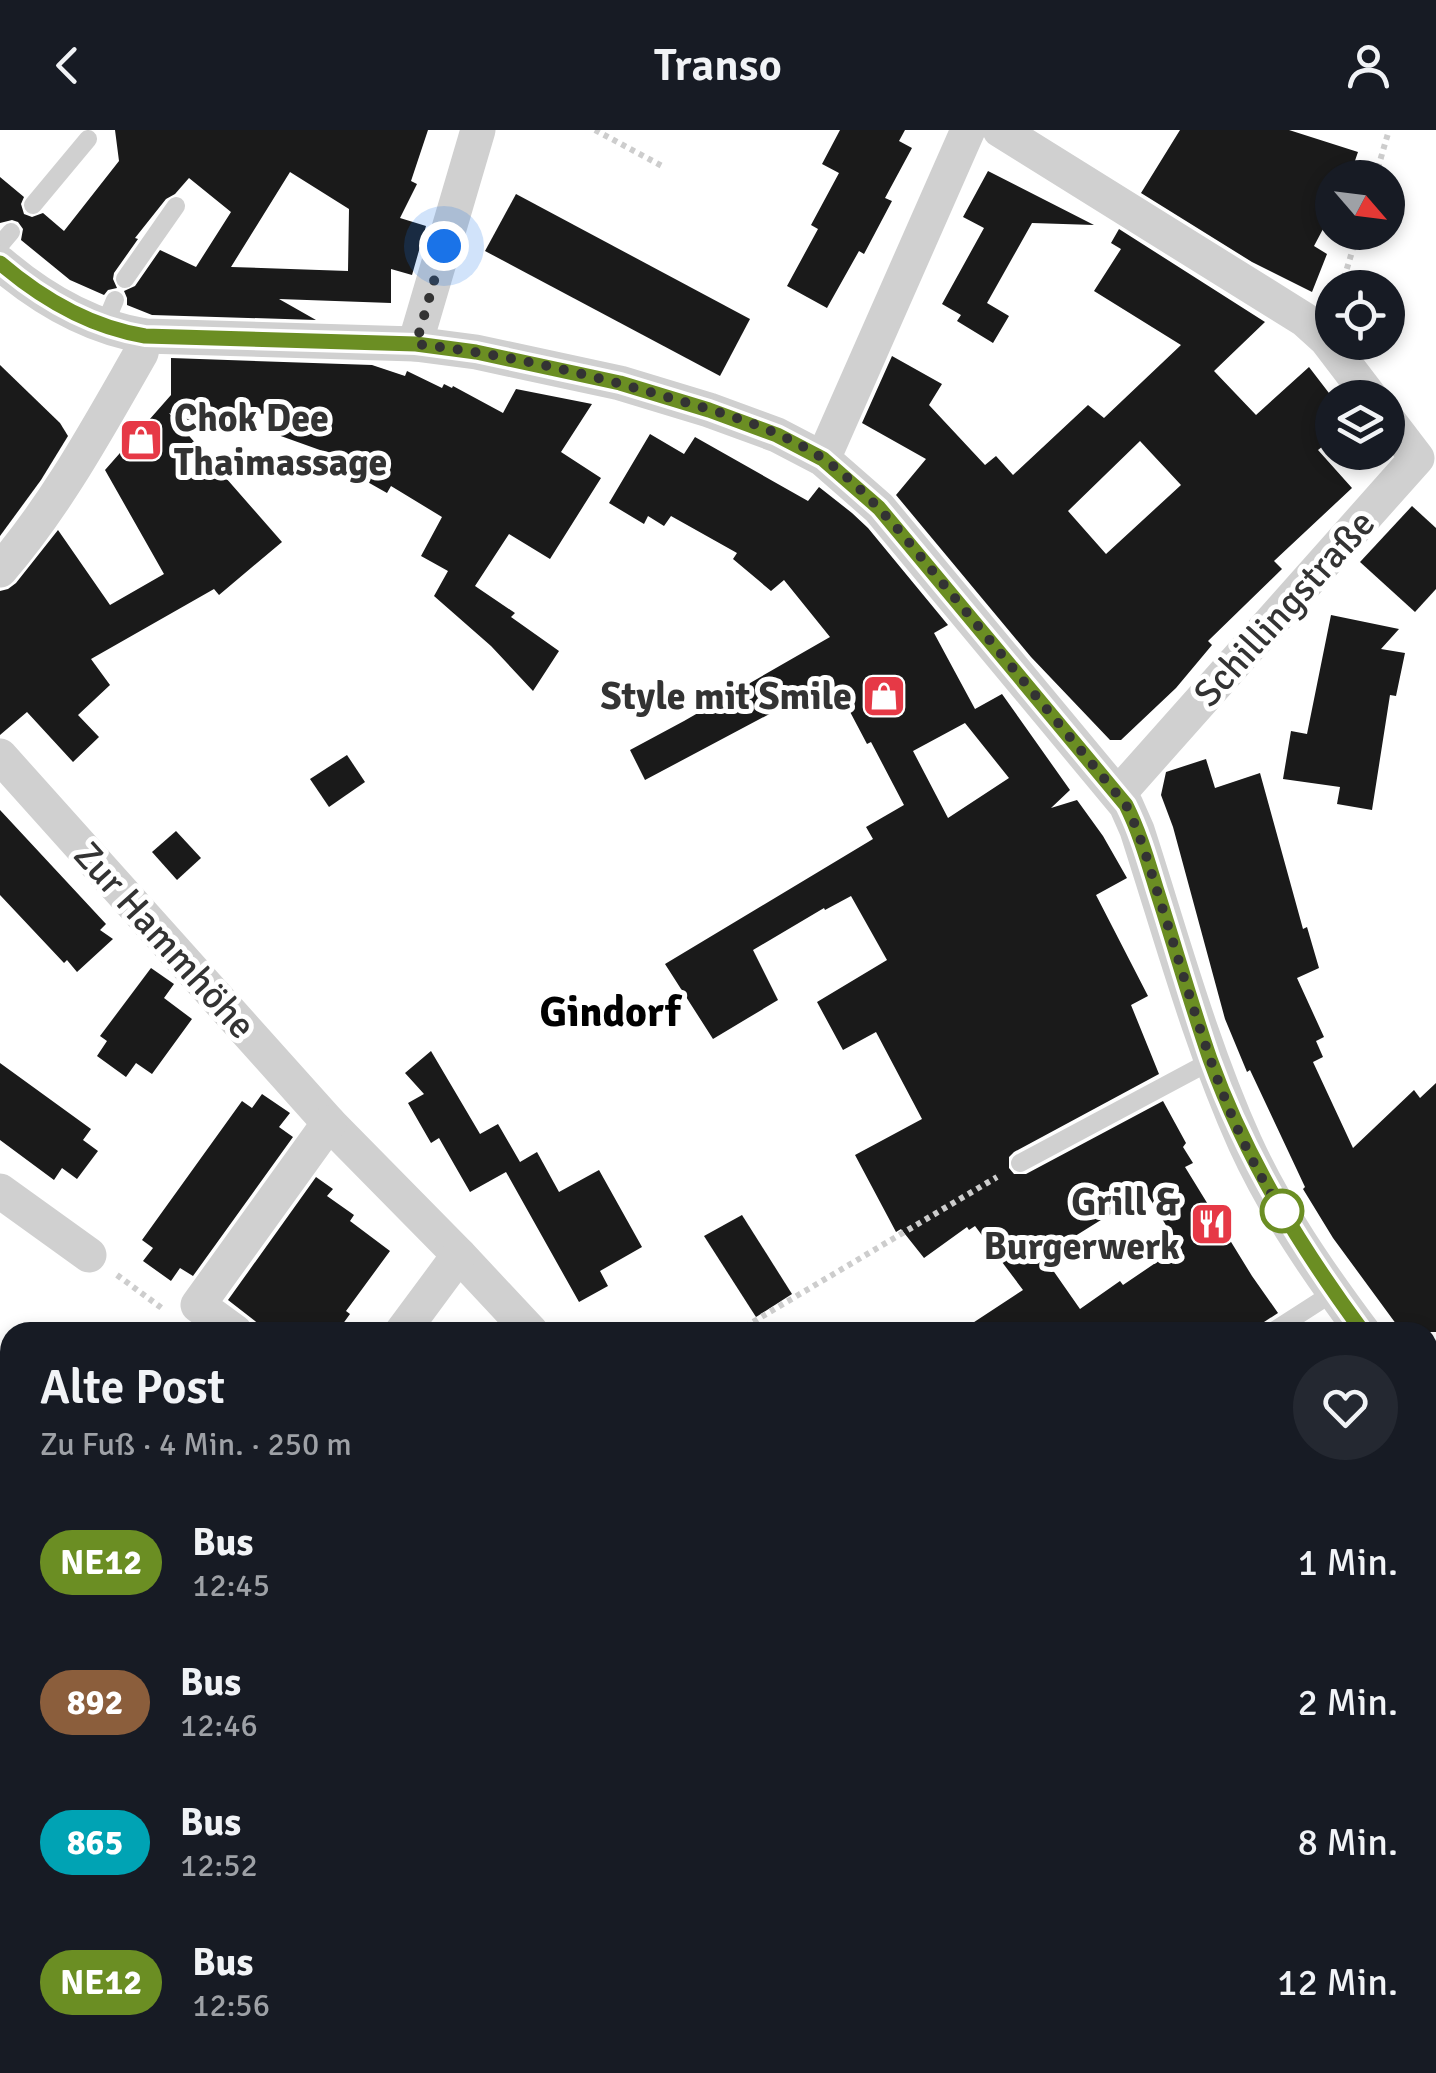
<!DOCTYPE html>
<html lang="de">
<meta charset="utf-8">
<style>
:root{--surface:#171b24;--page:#242831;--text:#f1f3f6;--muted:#9ea1a6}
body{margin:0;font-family:Signika,sans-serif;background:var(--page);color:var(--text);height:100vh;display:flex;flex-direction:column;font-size:38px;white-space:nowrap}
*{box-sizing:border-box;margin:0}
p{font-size:32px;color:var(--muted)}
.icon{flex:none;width:55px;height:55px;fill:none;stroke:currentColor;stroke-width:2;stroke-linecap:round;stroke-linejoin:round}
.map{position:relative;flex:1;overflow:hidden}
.panel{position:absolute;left:0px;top:1192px;width:1438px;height:752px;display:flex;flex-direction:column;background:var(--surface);border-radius:30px 30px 0 0;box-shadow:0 5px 15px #0003}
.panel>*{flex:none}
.badge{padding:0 20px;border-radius:32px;font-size:35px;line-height:65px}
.needle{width:65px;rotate:118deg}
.fabs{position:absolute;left:1315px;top:30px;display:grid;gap:20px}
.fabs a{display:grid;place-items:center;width:90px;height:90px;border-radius:50%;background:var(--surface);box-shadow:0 5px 15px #0003;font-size:50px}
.you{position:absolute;width:50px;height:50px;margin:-25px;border:8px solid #fff;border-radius:50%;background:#1a73e8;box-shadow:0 0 0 15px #1a73e833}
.map>.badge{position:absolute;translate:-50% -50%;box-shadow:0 0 0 5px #fff}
.round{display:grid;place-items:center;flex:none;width:105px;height:105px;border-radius:52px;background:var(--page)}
.head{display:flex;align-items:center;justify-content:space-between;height:170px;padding:0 40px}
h1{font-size:48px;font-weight:600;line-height:75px}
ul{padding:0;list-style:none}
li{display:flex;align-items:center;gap:30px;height:140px;padding:0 40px}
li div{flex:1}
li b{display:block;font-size:38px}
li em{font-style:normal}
li .badge{min-width:110px;font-weight:700;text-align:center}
header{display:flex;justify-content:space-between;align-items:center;height:130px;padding:0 40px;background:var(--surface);font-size:45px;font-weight:600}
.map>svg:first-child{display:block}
.green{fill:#e6ecdf}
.building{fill:#1a1a1a;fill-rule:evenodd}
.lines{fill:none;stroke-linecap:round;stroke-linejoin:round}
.path{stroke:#cdcdcd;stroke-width:6;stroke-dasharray:5 5;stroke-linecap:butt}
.service{stroke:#d0d0d0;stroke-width:18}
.minor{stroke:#d0d0d0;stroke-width:35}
.line-casing{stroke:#fff;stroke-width:22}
.line{stroke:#6b8e23;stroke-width:15}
.walk{stroke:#333;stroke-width:10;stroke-dasharray:0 18}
.stop-dot{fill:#fff;stroke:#6b8e23;stroke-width:5}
.labels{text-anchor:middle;stroke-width:10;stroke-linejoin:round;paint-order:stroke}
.poi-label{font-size:38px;font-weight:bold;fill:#333;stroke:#fff;text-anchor:end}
.street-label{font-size:38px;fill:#333;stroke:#fff}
.quarter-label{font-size:42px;font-weight:bold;fill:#000;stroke:#fff}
</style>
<header><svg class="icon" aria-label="back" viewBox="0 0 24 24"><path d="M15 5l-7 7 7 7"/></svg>Transo<svg class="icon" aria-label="person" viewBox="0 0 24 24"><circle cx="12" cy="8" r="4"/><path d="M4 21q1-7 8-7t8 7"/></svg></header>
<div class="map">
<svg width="1436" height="1943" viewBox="0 0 1436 1943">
<rect width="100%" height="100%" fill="#fff"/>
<!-- green -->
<path class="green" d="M0,1426L10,1434V1626L0,1639Z"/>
<!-- building -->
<g class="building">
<path d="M115,0H428L411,51L417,54L400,88L426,96L412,145L391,139V173L279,169L316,190L152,185L127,175V168L124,161L135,156L160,120L196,137L231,82L189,48L175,64L166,69L135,108L138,109L114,143L113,149L117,158L108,160L104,165L70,150L21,110L23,99L18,92L12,90L0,93V47L24,67L21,74L24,84L32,87L43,83L64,101L119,31ZM290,42L349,79L348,141L231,137Z"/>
<path d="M840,0H905L899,11L912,18L885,68L892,71L864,124L859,121L827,178L787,156L818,99L811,95L839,43L822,34Z"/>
<path d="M1180,0H1289L1358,22L1349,48H1332V82L1314,116L1327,124L1312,162L1252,132L1141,63Z"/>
<path d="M988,41L1094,95L1032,93L987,173L1009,186L993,213L957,191L961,185L942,174L984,98L963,87Z"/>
<path d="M516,64L750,189L720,246L485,121Z"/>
<path d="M1119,99L1265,192L1214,241L1256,285L1309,237L1332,267V309L1318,320L1352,358L1274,431L1282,439L1208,511L1212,515L1176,558L1121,610H1110L1031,527L896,365L926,329L862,293L892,226L942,254L929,275L985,335L996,326L1013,345L1088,275L1104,288L1181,215L1094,161L1121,119L1111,113ZM1140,311L1181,355L1106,424L1068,381Z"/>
<path d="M171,228L372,235L405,246L407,241L442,258L444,254L452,258L453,256L503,283L516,259L592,274L561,322L601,348L550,429L509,404L475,456L515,483L511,487L559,521L533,561L491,516L434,466L448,441L421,426L442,387L391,356L387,363L341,337L345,329L278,305L285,284L224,283L208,297L169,283L282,412L219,465L214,459L91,529L110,555L78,585L99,607L73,632L27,582L0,605V461L8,459L16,453L58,400L110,475L164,444L105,340L171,265Z"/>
<path d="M0,235L60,293L68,306L41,350L0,406Z"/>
<path d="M650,304L684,324L695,307L808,371L819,357L852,383L868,398L948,495L934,503L975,579L1002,564L1070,660L1051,678L1077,670L1103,706L1127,748L1096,765L1148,866L1131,875L1159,944L1014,1022L1009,1027V1038L1014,1044H1026L1163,971L1186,1013L1183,1017L1193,1033L1185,1037L1252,1146L1278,1183L1264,1192L1260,1202H959L1023,1160L975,1096L969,1100L967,1097L924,1128L901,1099L896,1102L855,1025L922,989L876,902L843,920L817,872L887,830L851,766L825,780L824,778L753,820L778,870L713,909L665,834L873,709L866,697L904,675L871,612L867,614L838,559L812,573L807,564L645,650L630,620L684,591L830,507L784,450L771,461L733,429L737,423L671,386L664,396L648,386L644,394L609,373ZM965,593L1009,648L948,688L913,621ZM1146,1062L1179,1117L1123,1155L1120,1151L1080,1179L1043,1126Z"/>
<path d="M1412,376L1436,398V459L1415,482L1360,432Z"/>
<path d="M1331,485L1399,499L1381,519L1405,523L1396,566L1390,565L1372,680L1337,674L1340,657L1283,649L1291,601L1307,604Z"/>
<path d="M347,625L365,652L329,677L310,649Z"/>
<path d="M1206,629L1215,658L1260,643L1303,799L1307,797L1319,838L1297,848L1324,907L1316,911L1323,927L1313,932L1353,1018L1414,960L1420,968L1436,953V1202H1402L1333,1108L1303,1059L1305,1057L1250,940L1247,942L1225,889L1173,697L1161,665L1166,642Z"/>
<path d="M0,680L106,794L100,800L113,809L77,842L67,830L64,833L0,765Z"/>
<path d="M176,701L201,728L177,750L152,722Z"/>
<path d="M151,838L174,854L164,868L192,889L152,944L136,933L126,947L97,926L107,911L100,906Z"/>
<path d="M431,921L480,1004L498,994L520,1032L537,1022L559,1062L599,1040L642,1117L600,1141L608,1156L579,1172L506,1042L470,1062L439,1008L431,1013L408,973L424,964L405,943Z"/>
<path d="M0,933L91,999L83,1010L98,1021L77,1049L62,1038L54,1050L0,1010Z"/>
<path d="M262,964L290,983L279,997L293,1007L193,1146L180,1138L171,1151L143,1131L153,1118L142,1110L242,971L252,978Z"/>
<path d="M316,1047L333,1059L327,1066L354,1085L350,1091L390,1121L346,1181L350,1184L337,1202H269L228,1170Z"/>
<path d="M742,1085L792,1164L756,1187L704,1106Z"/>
</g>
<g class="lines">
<!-- path -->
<g class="path">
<path d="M595,0L662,36"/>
<path d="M1375,48L1389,0"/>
<path d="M1341,158L1358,102"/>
<path d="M117,1145L163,1179"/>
<path d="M736,1202L997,1047"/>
</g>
<!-- service -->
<g class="service">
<path d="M33,75L88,9"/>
<path d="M0,115L11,102"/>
<path d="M125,149L176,76"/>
<path d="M104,196L115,170"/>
<path d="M1020,1033L1211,931"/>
<path d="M1272,1202L1334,1162"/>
<path d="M1428,1320L1436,1316"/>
</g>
<!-- minor -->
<g class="minor">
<path d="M1000,0L1305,190L1326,209L1371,268"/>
<path d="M0,133C42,169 90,197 145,206L415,214L476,222L620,253L709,280L777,305L823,329L879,378L1126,675L1137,700C1171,805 1200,913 1245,1013C1276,1081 1319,1143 1363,1202"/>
<path d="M415,214L478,0"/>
<path d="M823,329L968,0"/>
<path d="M0,440C57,374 98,298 141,223L145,206"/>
<path d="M0,626L329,993L459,1125L531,1202"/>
<path d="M1119,663L1417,328L1388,290"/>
<path d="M0,1061L89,1125"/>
<path d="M235,1202L198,1175L329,993"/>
<path d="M402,1202L459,1125"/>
<path d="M1428,1290L1436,1298"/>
<path d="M0,1748L10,1735"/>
<path d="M1428,1898L1436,1888"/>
<path d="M1177,1935L1186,1943"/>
<path d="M1388,1943L1395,1935"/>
</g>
</g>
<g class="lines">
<!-- line casing -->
<g class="line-casing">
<path id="line" d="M0,133C42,169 90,197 145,206L416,214L476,222L620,253L709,280L777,305L823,329L879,378L1126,675C1140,703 1148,732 1157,761C1175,817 1191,874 1210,929C1246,1029 1301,1118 1363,1202"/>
</g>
<!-- line -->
<use href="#line" class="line"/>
<!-- walk -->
<path class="walk" d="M444,116L416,214C504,224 591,244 677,270C727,284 781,300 825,330C852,349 875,374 897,398L1126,675C1143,709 1152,747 1164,783C1196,884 1223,992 1282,1081"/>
</g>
<!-- icons -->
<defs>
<g id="shop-square" transform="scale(2.25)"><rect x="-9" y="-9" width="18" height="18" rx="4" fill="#e63946" stroke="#fff"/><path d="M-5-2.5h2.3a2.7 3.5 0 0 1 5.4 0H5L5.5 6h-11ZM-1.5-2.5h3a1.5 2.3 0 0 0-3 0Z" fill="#fff"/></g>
<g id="restaurant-square" transform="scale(2.25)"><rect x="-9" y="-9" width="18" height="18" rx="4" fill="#e63946" stroke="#fff"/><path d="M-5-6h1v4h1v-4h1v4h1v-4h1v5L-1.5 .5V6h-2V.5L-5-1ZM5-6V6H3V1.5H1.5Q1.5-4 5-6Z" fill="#fff"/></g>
</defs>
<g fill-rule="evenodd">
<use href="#shop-square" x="141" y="310"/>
<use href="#shop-square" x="884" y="566"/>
<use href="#restaurant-square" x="1212" y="1094"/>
</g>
<!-- markers -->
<circle class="stop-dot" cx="1282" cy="1081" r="20"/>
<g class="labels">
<!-- poi labels -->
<g class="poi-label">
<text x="174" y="301" text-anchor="start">Chok Dee<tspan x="174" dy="44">Thaimassage</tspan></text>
<text x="852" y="579">Style mit Smile</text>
<text x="1180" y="1085">Grill &amp;<tspan x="1180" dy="44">Burgerwerk</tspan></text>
</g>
<!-- street labels -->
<g class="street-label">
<text transform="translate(1284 478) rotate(-48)" y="13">Schillingstraße</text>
<text transform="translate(165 810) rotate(48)" y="13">Zur Hammhöhe</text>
</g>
<!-- quarter labels -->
<g class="quarter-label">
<text x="610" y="896">Gindorf</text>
</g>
</g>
</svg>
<div class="fabs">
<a><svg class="needle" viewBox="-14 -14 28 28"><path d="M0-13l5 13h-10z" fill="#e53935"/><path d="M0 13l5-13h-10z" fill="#9ea1a6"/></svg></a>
<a><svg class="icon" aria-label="locate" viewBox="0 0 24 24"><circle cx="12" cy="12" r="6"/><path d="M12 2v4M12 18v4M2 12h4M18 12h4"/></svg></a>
<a><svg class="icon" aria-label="layers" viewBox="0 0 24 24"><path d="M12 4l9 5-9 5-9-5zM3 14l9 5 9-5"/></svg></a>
</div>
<div class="you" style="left:444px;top:116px"></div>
<section class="panel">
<div class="head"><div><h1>Alte Post</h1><p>Zu Fuß · 4 Min. · 250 m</p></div><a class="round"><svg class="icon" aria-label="heart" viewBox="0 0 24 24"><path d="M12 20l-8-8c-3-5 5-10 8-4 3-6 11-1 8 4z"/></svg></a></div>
<ul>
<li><span class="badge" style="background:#6b8e23;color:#fff">NE12</span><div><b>Bus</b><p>12:45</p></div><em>1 Min.</em></li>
<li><span class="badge" style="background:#8b5e3c;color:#fff">892</span><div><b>Bus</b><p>12:46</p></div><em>2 Min.</em></li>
<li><span class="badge" style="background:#00a3b4;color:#fff">865</span><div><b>Bus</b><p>12:52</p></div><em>8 Min.</em></li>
<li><span class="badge" style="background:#6b8e23;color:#fff">NE12</span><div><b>Bus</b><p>12:56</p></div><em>12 Min.</em></li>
</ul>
</section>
</div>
